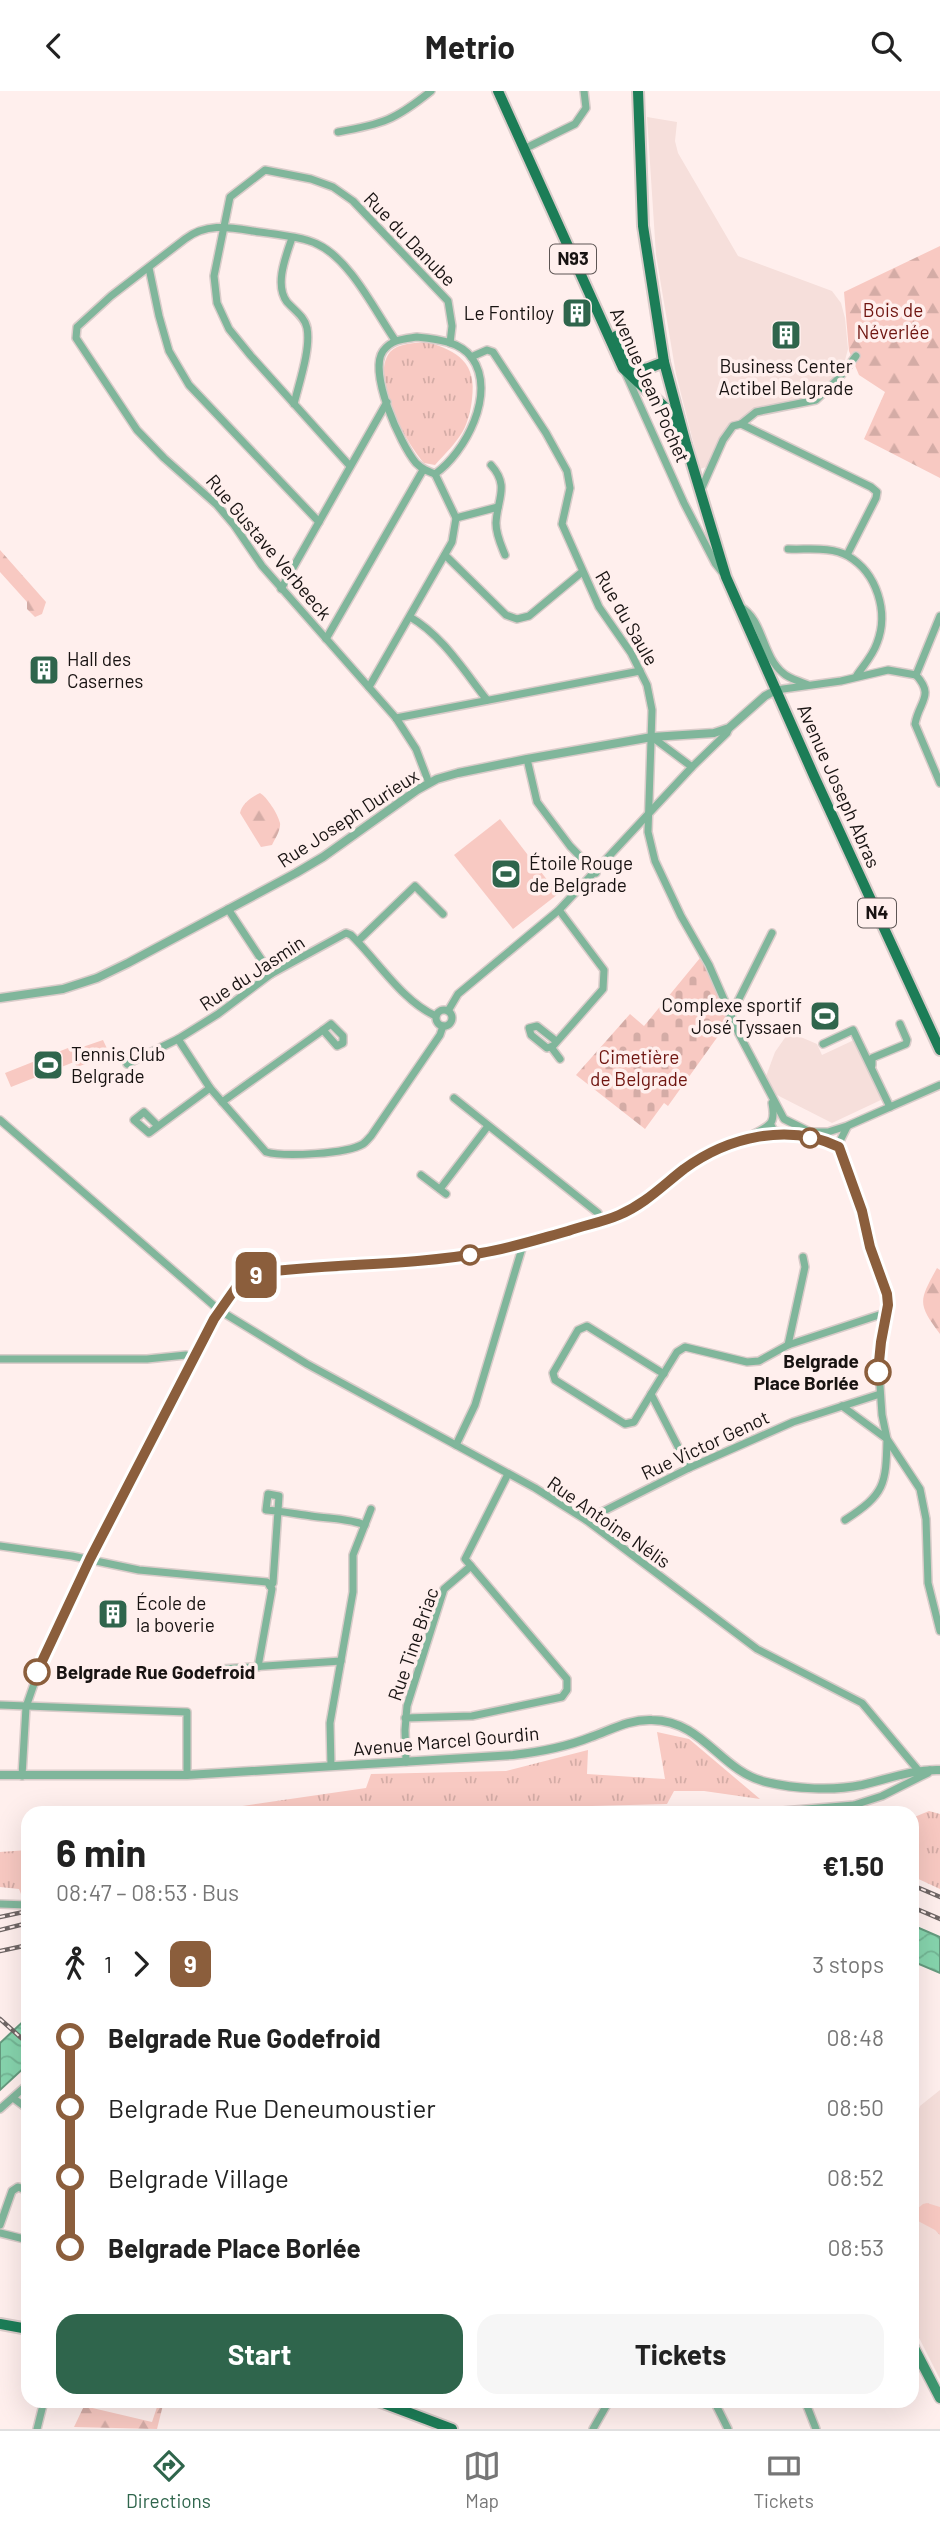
<!DOCTYPE html>
<meta charset="utf-8">
<style>
:root{--surface:#fff;--page:#f6f6f6;--text:#222;--muted:#767676;--line:#e0e0e0;--accent:#2f654c}
body{margin:0;font-family:Barlow,sans-serif;background:var(--page);color:var(--text);height:100vh;display:flex;flex-direction:column;font-size:26px;white-space:nowrap}
*{box-sizing:border-box;margin:0}
p{font-size:23px;color:var(--muted)}
.icon{flex:none;width:38px;height:38px;fill:none;stroke:currentColor;stroke-width:2;stroke-linecap:round;stroke-linejoin:round}
.map{position:relative;flex:1;overflow:hidden}
.details{position:absolute;left:21px;top:1715px;width:898px;height:602px;display:flex;flex-direction:column;background:var(--surface);border-radius:21px;box-shadow:0 7px 28px #0002}
.details>*{flex:none}
.badge{padding:0 14px;border-radius:10px;font-size:24px;line-height:46px}
.map>.badge{position:absolute;translate:-50% -50%;box-shadow:0 0 0 4px #fff}
.legs{display:flex;align-items:center;gap:10px;height:77px;padding:0 35px;font-size:23px}
.legs p{margin-inline-start:auto}
.overview{display:flex;align-items:center;justify-content:space-between;height:119px;padding:0 35px}
h1{font-size:38px;font-weight:700;line-height:52px}
.cta{display:flex;gap:14px;margin-top:auto;padding:14px 35px}
.cta a{flex:1;height:80px;border-radius:21px;background:var(--accent);color:#fff;font-size:28px;font-weight:700;line-height:80px;text-align:center}
.cta a+a{background:var(--page);color:var(--text)}
ul{padding:0 35px;list-style:none}
li{display:flex;align-items:center;gap:24px;height:70px;font-size:26px}
li i{display:grid;place-items:center;width:10px;height:100%;margin:0 9px;background:currentColor}
li i::after{content:'';width:18px;height:18px;margin:-9px;border:5px solid;border-radius:50%;background:var(--surface)}
li p{margin-inline-start:auto}
li:first-child i{background:linear-gradient(#0000 50%,currentColor 0)}
li:last-child i{background:linear-gradient(currentColor 50%,#0000 0)}
header{display:flex;justify-content:space-between;align-items:center;height:91px;padding:0 35px;background:var(--surface);font-size:32px;font-weight:700}
.dock{display:flex;justify-content:space-around;align-items:center;height:98px;border-top:2px solid var(--line);background:var(--surface);font-size:19px;color:var(--muted)}
.dock a{display:grid;justify-items:center;gap:4px}
.dock .current{color:var(--accent)}
.map>svg:first-child{display:block}
.built{fill:#f6dfdb}
.grass{fill:url(#grass-tufts)}
.forest{fill:url(#forest-firs)}
.cemetery{fill:url(#cemetery-stones)}
.pitch{fill:#f8c9c2}
.water{fill:url(#water-waves);stroke:#659a7e;stroke-width:2}
.lines{fill:none;stroke-linecap:round;stroke-linejoin:round}
.minor-casing{stroke:#daccca;stroke-width:10}
.tertiary-casing{stroke:#daccca;stroke-width:11}
.secondary-casing{stroke:#daccca;stroke-width:13}
.primary-casing{stroke:#daccca;stroke-width:14}
.minor{stroke:#80b69b;stroke-width:7}
.tertiary{stroke:#80b69b;stroke-width:8}
.secondary{stroke:#3e9770;stroke-width:10}
.primary{stroke:#1c7d57;stroke-width:10}
.rail-casing{stroke:#6f6665;stroke-width:4.5}
.rail{stroke:#ffefed;stroke-width:2;stroke-dasharray:5;stroke-linecap:butt}
.line-1-casing{stroke:#fff;stroke-width:16}
.line-1{stroke:#8b5e3c;stroke-width:10}
.stop-1-dot{fill:#fff;stroke:#8b5e3c;stroke-width:3.5}
.labels{text-anchor:middle;stroke-width:7;stroke-linejoin:round;paint-order:stroke}
.shield{fill:#ffefed;stroke:#5d5554;stroke-width:2}
.shield-label{font-size:18px;font-weight:bold;fill:#181312}
.street-label{font-size:19px;fill:#181312;stroke:#ffefed}
.park-label{font-size:19px;fill:#6f1510;stroke:#ffefed}
.poi-label{font-size:19px;fill:#181312;stroke:#ffefed;text-anchor:start}
.stop-label{font-size:19px;font-weight:bold;fill:#181312;stroke:#ffefed;text-anchor:end}
</style>
<header><svg class="icon" aria-label="back" viewBox="0 0 24 24"><path d="M15 5l-7 7 7 7"/></svg>Metrio<svg class="icon" aria-label="search" viewBox="0 0 24 24"><circle cx="10" cy="10" r="6"/><path d="M15 15l6 6"/></svg></header>
<div class="map">
<svg width="940" height="2338" viewBox="0 0 940 2338">
<defs>
<pattern id="grass-tufts" width="24" height="20" patternUnits="userSpaceOnUse" patternTransform="scale(1.75)"><rect width="24" height="20" fill="#f8c9c2"/><path d="M3 7l-1-3M5 7V3M7 7l1-3M15 17l-1-3M17 17v-4M19 17l1-3" fill="none" stroke="#d4aca6"/></pattern>
<pattern id="forest-firs" width="22" height="20" patternUnits="userSpaceOnUse" patternTransform="scale(1.75)"><rect width="22" height="20" fill="#f8c9c2"/><path d="M5 1l3.5 6h-7zM16 11l3.5 6h-7z" fill="#d4aca6"/></pattern>
<pattern id="cemetery-stones" width="16" height="16" patternUnits="userSpaceOnUse" patternTransform="scale(1.75)"><rect width="16" height="16" fill="#f8c9c2"/><path d="M2 7V4a2 2 0 0 1 4 0v3zM10 15v-3a2 2 0 0 1 4 0v3z" fill="#d4aca6"/></pattern>
<pattern id="water-waves" width="16" height="10" patternUnits="userSpaceOnUse" patternTransform="scale(1.75)"><rect width="16" height="10" fill="#86d4ad"/><path d="M0 5q4-4 8 0t8 0" fill="none" stroke="#73b594"/></pattern>
</defs>
<rect width="100%" height="100%" fill="#ffefed"/>
<!-- built -->
<g class="built">
<path d="M647,26L677,31L675,50L678,62L738,165L832,200L841,212L845,227L848,258L844,273L832,291L815,305L803,310L759,318L733,331L728,336L706,376L700,378L676,283L656,164Z"/>
<path d="M789,941L817,953L822,964L854,949L883,1008L832,1032L775,1003L765,988L775,961Z"/>
<path d="M940,1999V2288L912,2233V2029L916,2027L920,2015Z"/>
</g>
<!-- grass -->
<g class="grass">
<path d="M427,251C458,260 477,272 472,308C471,318 468,331 463,340C456,352 445,363 435,374L424,372C406,351 369,287 390,261C398,252 415,252 427,251Z"/>
<path d="M657,1641L689,1648L760,1708L704,1700H674L667,1713L481,1718L437,1722H195L366,1697L371,1683L506,1680L588,1659L587,1683L665,1688Z"/>
<path d="M929,1720L940,1723V1798L912,1785V1727Z"/>
<path d="M28,1759V1806L23,1808L19,1798L0,1796V1761Z"/>
<path d="M927,2112L940,2116V2144L935,2139L918,2130L917,2118L923,2113Z"/>
</g>
<!-- forest -->
<g class="forest">
<path d="M940,155V387L864,348L885,301L859,284L849,260L844,201Z"/>
<path d="M0,459L46,511L42,523L35,526L27,518V511L0,481Z"/>
<path d="M260,702C267,706 278,723 280,732C281,739 275,748 272,754L261,756L240,722C242,713 251,706 260,702Z"/>
<path d="M937,1177L940,1179V1243C917,1212 919,1210 937,1177Z"/>
<path d="M159,2310H164L157,2338L74,2336L84,2315L152,2331Z"/>
</g>
<!-- cemetery -->
<path class="cemetery" d="M700,867L704,871L727,926L726,934L668,1015L664,1012L645,1038L576,984L630,923L644,935Z"/>
<!-- pitch -->
<g class="pitch">
<path d="M500,728L558,803L513,838L454,764Z"/>
<path d="M103,949L110,964L77,976L74,971L11,996L5,982L68,957L71,960Z"/>
</g>
<!-- water -->
<g class="water">
<path d="M912,1834L940,1846V1882L912,1870Z"/>
<path d="M28,1926V1973L0,1999V1952Z"/>
</g>
<g class="lines">
<!-- minor casing -->
<g class="minor-casing">
<g id="minor">
<path d="M338,41C383,33 395,29 431,0"/>
<path d="M524,58L575,33L586,17L584,0"/>
<path d="M292,147C286,165 274,194 287,211C294,219 305,226 307,237C311,258 299,292 294,313"/>
<path d="M149,177L159,225L169,260L189,294L319,431"/>
<path d="M417,246C436,248 460,250 472,267C497,302 465,362 435,383C427,380 422,378 416,372C400,353 368,281 383,260C392,248 404,248 417,246Z"/>
<path d="M395,249C375,220 350,168 317,153C301,145 271,143 253,140C228,136 206,132 185,148L111,205L77,236L76,247L137,339L164,367L217,414L234,434L262,475L396,627L416,658L429,692"/>
<path d="M471,266L487,259L493,261L546,342L567,380L570,397L562,433L599,516L631,562L647,594L652,619L648,741L655,770L681,825L709,874L739,943L784,1028L810,1041H828L847,1035L940,994"/>
<path d="M625,281L684,412L715,472L722,481"/>
<path d="M741,333L871,396L877,401L876,407L847,464"/>
<path d="M491,374C510,395 497,408 496,432C496,444 501,454 505,464"/>
<path d="M350,375L251,265L229,238L217,212L214,185L230,106L265,79L311,88L333,96L353,110L448,210L452,235L450,252"/>
<path d="M700,401L723,349L733,335L741,333L756,321L816,309L839,287L856,265"/>
<path d="M456,427L498,416"/>
<path d="M788,458C807,459 831,455 848,465C877,482 889,521 877,552C873,564 864,574 857,584"/>
<path d="M445,464L506,524L517,528L529,525L582,481"/>
<path d="M281,498L387,311"/>
<path d="M739,515C764,528 761,564 783,582C789,588 800,590 808,594"/>
<path d="M410,526C442,544 464,580 487,609"/>
<path d="M326,548L423,379"/>
<path d="M916,584C935,605 919,610 915,633L940,692"/>
<path d="M916,584L940,525"/>
<path d="M369,596L452,451L456,427L435,383"/>
<path d="M776,599L841,590L888,579L916,584"/>
<path d="M396,627L640,580"/>
<path d="M652,646L692,676"/>
<path d="M527,668L537,711L570,755L596,782"/>
<path d="M228,818L271,883"/>
<path d="M358,850L415,795L443,823"/>
<circle cx="444" cy="927" r="8"/>
<path d="M448,920L458,903L559,819L692,676L727,642L729,637"/>
<path d="M730,926L772,842"/>
<path d="M331,933L343,945V952L337,955L323,939Z"/>
<path d="M178,948L210,997L266,1061C284,1066 347,1063 363,1053C366,1051 368,1048 371,1045L440,944L443,935"/>
<path d="M556,950L537,935L529,937L531,944L547,957L553,955L603,898L604,879L559,819"/>
<path d="M823,953L853,939L890,1016"/>
<path d="M551,956L560,968"/>
<path d="M127,973L178,948L218,923L271,883L346,842L351,844C377,869 403,911 436,925"/>
<path d="M872,974V967L906,953L907,949L900,933"/>
<path d="M454,1007L598,1122L601,1130"/>
<path d="M222,1011L323,939"/>
<path d="M0,1029L219,1219L307,1273L535,1397L586,1429L757,1558L862,1612L918,1679"/>
<path d="M771,1034L774,1040L816,1048L839,1056"/>
<path d="M158,1035L144,1021L134,1029L149,1042L210,997"/>
<path d="M847,1036L840,1050L841,1066L862,1120L870,1155L885,1195L888,1214L878,1266L882,1324L887,1348L920,1398L926,1428L928,1492L940,1540"/>
<path d="M752,1044C770,1034 776,1034 772,1012"/>
<path d="M421,1084L446,1103"/>
<path d="M440,1098L488,1035"/>
<path d="M788,1254L805,1176L803,1166"/>
<path d="M0,1268H147L186,1264L194,1268"/>
<path d="M651,1303L634,1331L625,1333L555,1289L553,1282L578,1239L587,1235L664,1283"/>
<path d="M842,1315L887,1348C886,1394 885,1403 845,1429"/>
<path d="M456,1354L475,1314L523,1154"/>
<path d="M689,1377L651,1303L677,1261L685,1256L747,1271L759,1270L788,1254L888,1221"/>
<path d="M586,1429L689,1377L793,1331L880,1303"/>
<path d="M0,1455L72,1465L139,1479L267,1491L270,1495"/>
<path d="M270,1495L273,1492L279,1405L268,1403L266,1419C281,1420 296,1423 311,1425C330,1428 347,1427 365,1434"/>
<path d="M258,1576L272,1498L270,1495"/>
<path d="M222,1578L341,1570"/>
<path d="M0,1614L187,1621V1684"/>
<path d="M405,1627L472,1625L562,1606L567,1599V1588L465,1468L508,1383"/>
<path d="M406,1671L405,1639L407,1615L444,1498L471,1475"/>
<path d="M331,1675L330,1632L353,1501V1464L371,1418"/>
<path d="M22,1685L26,1616L43,1567L90,1468L214,1228L240,1191L259,1182L282,1179L400,1172L480,1163L523,1154L617,1125L645,1110L684,1079L704,1066L748,1046L781,1042"/>
<path d="M759,1722L854,1714L882,1705L928,1682L930,1679"/>
<path d="M0,1813L28,1814"/>
<path d="M13,2007L28,2018"/>
<path d="M0,2018L28,1993"/>
<path d="M0,2134L12,2100L18,2096L28,2100"/>
<path d="M0,2142L28,2149"/>
<path d="M714,2310L728,2338"/>
<path d="M805,2310L816,2338"/>
<path d="M37,2338L44,2310"/>
<path d="M593,2338L609,2310"/>
</g>
</g>
<!-- tertiary casing -->
<g class="tertiary-casing">
<g id="tertiary">
<path d="M0,907L63,898L97,887L128,872L296,782L323,766L417,699L437,688L458,682L527,668L652,646L714,642L729,637L765,605L776,599"/>
<path d="M0,1684H187L513,1664C539,1661 566,1656 591,1646C611,1639 629,1628 652,1629C704,1630 720,1680 766,1691C795,1698 833,1700 862,1694C888,1688 913,1678 940,1679"/>
</g>
</g>
<!-- secondary casing -->
<g class="secondary-casing">
<path id="secondary" d="M912,2253L940,2307"/>
</g>
<!-- primary casing -->
<g class="primary-casing">
<g id="primary">
<path d="M498,0L623,277L670,321L674,333"/>
<path d="M638,0L643,135L664,271L686,353L726,486L814,685L940,959"/>
<path d="M616,245L639,286"/>
<path d="M632,276L646,278L664,271"/>
<path d="M0,2233L28,2238"/>
<path d="M378,2310L452,2338"/>
</g>
</g>
<!-- minor -->
<use href="#minor" class="minor"/>
<!-- tertiary -->
<use href="#tertiary" class="tertiary"/>
<!-- secondary -->
<use href="#secondary" class="secondary"/>
<!-- primary -->
<use href="#primary" class="primary"/>
<!-- rail casing -->
<g class="rail-casing">
<g id="rail">
<path d="M912,1794L940,1806"/>
<path d="M912,1816L940,1828"/>
<path d="M0,1826L28,1820"/>
<path d="M0,1839L28,1832"/>
<path d="M0,1860L28,1854"/>
<path d="M0,1928L28,1953"/>
</g>
</g>
<!-- rail -->
<use href="#rail" class="rail"/>
</g>
<g class="lines">
<!-- line-1 casing -->
<g class="line-1-casing">
<path id="line-1" d="M37,1581L90,1468L214,1228L240,1191L259,1182C332,1172 408,1175 481,1162C511,1157 539,1148 568,1140C585,1134 603,1131 619,1124C645,1113 662,1095 684,1078C728,1046 788,1031 839,1056L862,1120L870,1156L887,1203L888,1214L881,1251L878,1281"/>
</g>
<!-- line-1 -->
<use href="#line-1" class="line-1"/>
</g>
<!-- icons -->
<defs>
<g id="building-square" transform="scale(1.575)"><rect x="-9" y="-9" width="18" height="18" rx="4" fill="#2f654c" stroke="#ffefed"/><path d="M-4-6H4V6H1V3H-1V6H-4ZM-2.5-4.3h1.7v1.8h-1.7ZM.8-4.3h1.7v1.8H.8ZM-2.5-1h1.7V.8h-1.7ZM.8-1h1.7V.8H.8Z" fill="#fff"/></g>
<g id="stadium-square" transform="scale(1.575)"><rect x="-9" y="-9" width="18" height="18" rx="4" fill="#2f654c" stroke="#ffefed"/><path d="M0-5a6.5 5 0 1 0 0 10a6.5 5 0 1 0 0-10ZM-3.5-1.8h7v3.6h-7Z" fill="#fff"/></g>
</defs>
<g fill-rule="evenodd">
<use href="#building-square" x="577" y="222"/>
<use href="#building-square" x="786" y="244"/>
<use href="#building-square" x="44" y="579"/>
<use href="#stadium-square" x="506" y="783"/>
<use href="#stadium-square" x="825" y="925"/>
<use href="#stadium-square" x="48" y="974"/>
<use href="#building-square" x="113" y="1523"/>
</g>
<!-- markers -->
<g class="stop-1-dot">
<circle cx="810" cy="1047" r="9"/>
<circle cx="470" cy="1164" r="9"/>
<circle cx="878" cy="1281" r="12"/>
<circle cx="37" cy="1581" r="12"/>
</g>
<g class="labels">
<!-- shield labels -->
<g class="shield">
<rect x="550" y="153.5" width="46" height="29" rx="5"/>
<rect x="858" y="807.5" width="38" height="29" rx="5"/>
</g>
<g class="shield-label">
<text x="573" y="174">N93</text>
<text x="877" y="828">N4</text>
</g>
<!-- street labels -->
<g class="street-label">
<text transform="translate(410 148) rotate(46)" y="7">Rue du Danube</text>
<text transform="translate(650 294) rotate(66)" y="7">Avenue Jean Pochet</text>
<text transform="translate(269 456) rotate(50)" y="7">Rue Gustave Verbeeck</text>
<text transform="translate(627 527) rotate(60)" y="7">Rue du Saule</text>
<text transform="translate(839 695) rotate(66)" y="7">Avenue Joseph Abras</text>
<text transform="translate(348 727) rotate(-33)" y="7">Rue Joseph Durieux</text>
<text transform="translate(252 882) rotate(-33)" y="7">Rue du Jasmin</text>
<text transform="translate(705 1354) rotate(-25)" y="7">Rue Victor Genot</text>
<text transform="translate(609 1431) rotate(35)" y="7">Rue Antoine Nélis</text>
<text transform="translate(413 1553) rotate(-71)" y="7">Rue Tine Briac</text>
<text transform="translate(446 1650) rotate(-5)" y="7">Avenue Marcel Gourdin</text>
</g>
<!-- park labels -->
<g class="park-label">
<text x="893" y="226">Bois de<tspan x="893" dy="22">Néverlée</tspan></text>
<text x="639" y="973">Cimetière<tspan x="639" dy="22">de Belgrade</tspan></text>
</g>
<!-- poi labels -->
<g class="poi-label">
<text x="554" y="229" text-anchor="end">Le Fontiloy</text>
<text x="786" y="282" text-anchor="middle">Business Center<tspan x="786" dy="22">Actibel Belgrade</tspan></text>
<text x="67" y="575">Hall des<tspan x="67" dy="22">Casernes</tspan></text>
<text x="529" y="779">Étoile Rouge<tspan x="529" dy="22">de Belgrade</tspan></text>
<text x="802" y="921" text-anchor="end">Complexe sportif<tspan x="802" dy="22">José Tyssaen</tspan></text>
<text x="71" y="970">Tennis Club<tspan x="71" dy="22">Belgrade</tspan></text>
<text x="136" y="1519">École de<tspan x="136" dy="22">la boverie</tspan></text>
</g>
<!-- stop labels -->
<g class="stop-label">
<text x="859" y="1277">Belgrade<tspan x="859" dy="22">Place Borlée</tspan></text>
<text x="56" y="1588" text-anchor="start">Belgrade Rue Godefroid</text>
</g>
</g>
</svg>
<b class="badge" style="left:256px;top:1184px;background:#8b5e3c;color:#fff">9</b>
<section class="details">
<div class="overview"><div><h1>6 min</h1><p>08:47 – 08:53 · Bus</p></div><b>€1.50</b></div>
<div class="legs"><svg class="icon" aria-label="walk" viewBox="0 0 24 24"><circle cx="13" cy="4" r="2"/><path d="M13 8l-2 6 4 7M11 14l-3 7M7 12l3-4h3l4 4"/></svg>1<svg class="icon" aria-label="forward" viewBox="0 0 24 24"><path d="M9 5l7 7-7 7"/></svg><b class="badge" style="background:#8b5e3c;color:#fff">9</b><p>3 stops</p></div>
<ul>
<li><i style="color:#8b5e3c"></i><b>Belgrade Rue Godefroid</b><p>08:48</p></li>
<li><i style="color:#8b5e3c"></i><span>Belgrade Rue Deneumoustier</span><p>08:50</p></li>
<li><i style="color:#8b5e3c"></i><span>Belgrade Village</span><p>08:52</p></li>
<li><i style="color:#8b5e3c"></i><b>Belgrade Place Borlée</b><p>08:53</p></li>
</ul>
<div class="cta"><a>Start</a><a>Tickets</a></div>
</section>
</div>
<nav class="dock">
<a class="current"><svg class="icon" aria-label="directions" viewBox="0 0 24 24"><path d="M12 3l9 9-9 9-9-9zM9 14v-3h6M13 9l2 2-2 2"/></svg>Directions</a>
<a><svg class="icon" aria-label="map" viewBox="0 0 24 24"><path d="M3 6l6-2 6 2 6-2v14l-6 2-6-2-6 2zM9 4v14M15 6v14"/></svg>Map</a>
<a><svg class="icon" aria-label="tickets" viewBox="0 0 24 24"><path d="M3 7h18v10H3zM15 7v10"/></svg>Tickets</a>
</nav>
